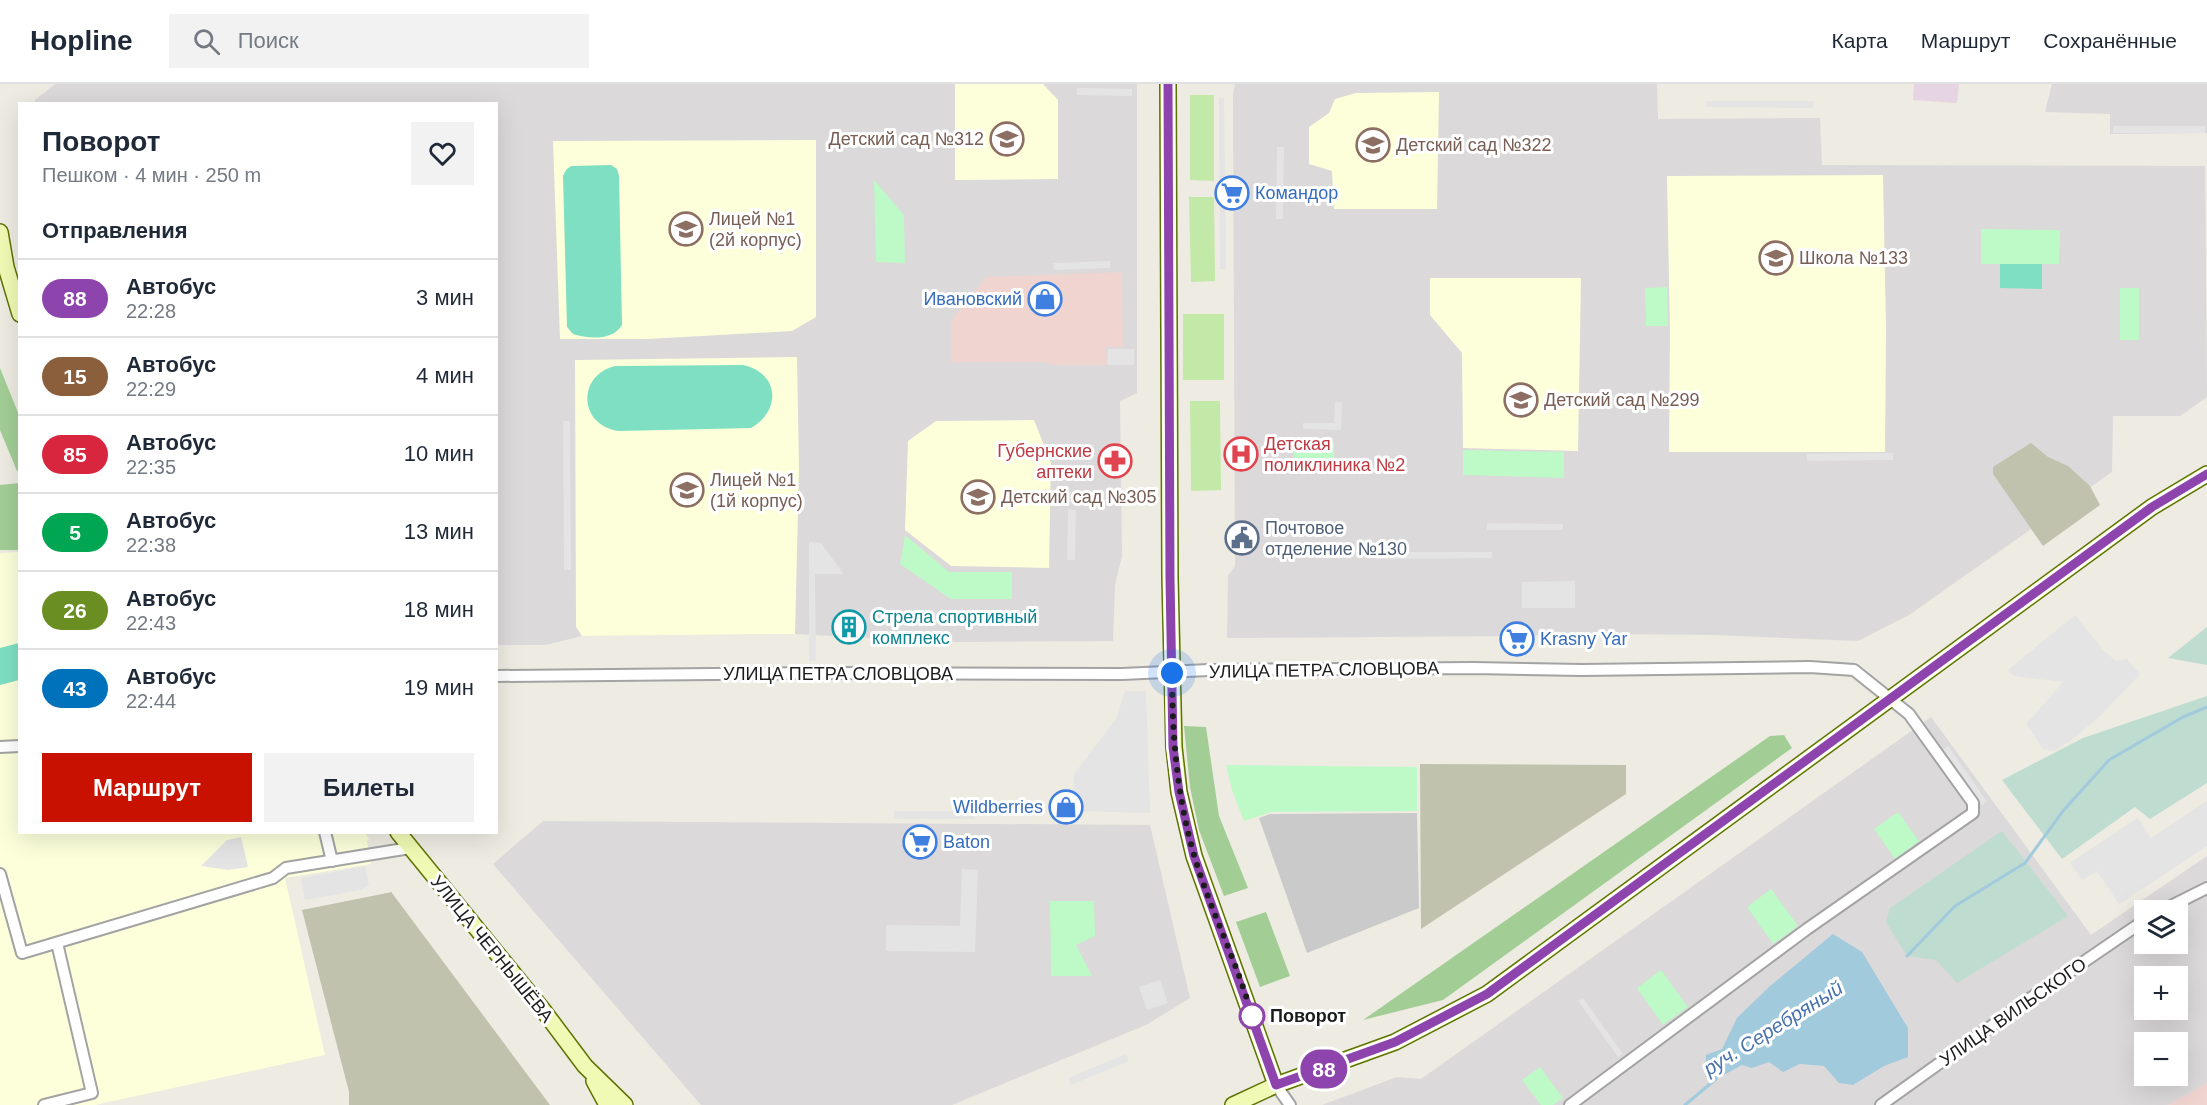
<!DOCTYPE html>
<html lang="ru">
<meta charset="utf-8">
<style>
:root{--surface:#fff;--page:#f2f2f3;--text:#1f2937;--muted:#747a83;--line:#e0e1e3;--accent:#c91100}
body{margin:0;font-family:Helvetica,sans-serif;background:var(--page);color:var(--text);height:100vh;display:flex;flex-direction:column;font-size:22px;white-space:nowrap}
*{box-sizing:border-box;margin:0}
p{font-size:20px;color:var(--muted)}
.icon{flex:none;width:33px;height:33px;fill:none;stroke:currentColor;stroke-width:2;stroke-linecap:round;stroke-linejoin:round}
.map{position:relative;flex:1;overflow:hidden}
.panel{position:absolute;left:18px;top:18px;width:480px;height:732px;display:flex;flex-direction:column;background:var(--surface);border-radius:0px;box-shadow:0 6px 24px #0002}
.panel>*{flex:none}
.badge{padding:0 12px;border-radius:20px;font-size:21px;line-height:39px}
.fabs{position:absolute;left:2134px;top:816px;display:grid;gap:12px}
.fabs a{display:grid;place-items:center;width:54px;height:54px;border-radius:0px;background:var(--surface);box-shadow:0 6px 24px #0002;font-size:30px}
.you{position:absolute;width:30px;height:30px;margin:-15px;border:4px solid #fff;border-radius:50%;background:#1a73e8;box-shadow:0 0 0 9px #1a73e833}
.map>.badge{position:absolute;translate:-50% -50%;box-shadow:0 0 0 3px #fff}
h2{padding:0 24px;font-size:22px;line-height:54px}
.round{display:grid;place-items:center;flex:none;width:63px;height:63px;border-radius:0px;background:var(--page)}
.head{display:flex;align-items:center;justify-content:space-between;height:102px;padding:0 24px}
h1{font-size:28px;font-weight:700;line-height:45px}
.cta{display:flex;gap:12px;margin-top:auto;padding:12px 24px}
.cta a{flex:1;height:69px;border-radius:0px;background:var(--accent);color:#fff;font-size:24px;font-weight:700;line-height:69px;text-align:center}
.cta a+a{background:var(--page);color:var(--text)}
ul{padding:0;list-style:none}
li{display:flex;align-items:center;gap:18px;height:78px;padding:0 24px;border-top:2px solid var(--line)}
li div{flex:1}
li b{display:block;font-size:22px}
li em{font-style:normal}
li .badge{min-width:66px;font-weight:700;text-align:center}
header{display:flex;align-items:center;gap:36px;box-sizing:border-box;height:84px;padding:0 30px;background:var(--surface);border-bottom:2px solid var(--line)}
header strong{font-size:28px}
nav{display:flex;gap:33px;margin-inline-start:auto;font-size:21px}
.search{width:420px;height:54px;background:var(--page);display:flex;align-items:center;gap:15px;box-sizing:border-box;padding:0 21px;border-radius:0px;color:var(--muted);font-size:22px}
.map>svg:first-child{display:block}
.residential{fill:#dbd9d9;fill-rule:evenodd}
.commercial{fill:#efd4d0}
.industrial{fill:#e7d4e2}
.education{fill:#fcffda}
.religious{fill:#cacaca}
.construction{fill:#c1c2ad}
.grass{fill:#c2e9a7}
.forest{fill:#a2ce96}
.wetland{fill:#bfdcd1}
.park{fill:#bdfac7}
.pitch{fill:#7edfc2}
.parking{fill:#e4e4e4}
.water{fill:#a1cadd}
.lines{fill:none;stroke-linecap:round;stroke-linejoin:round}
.stream{stroke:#a1cadd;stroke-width:3}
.street-casing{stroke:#a3a3a3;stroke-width:14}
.secondary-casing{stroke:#5e7303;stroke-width:18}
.street{stroke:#fff;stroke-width:10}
.secondary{stroke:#f0fab4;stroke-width:15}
.line-casing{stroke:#fff;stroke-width:14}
.line{stroke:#8e44ad;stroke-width:9}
.walk{stroke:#1c1c1c;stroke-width:6;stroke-dasharray:0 10.8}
.stop-dot{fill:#fff;stroke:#8e44ad;stroke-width:3}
.labels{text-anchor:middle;stroke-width:6;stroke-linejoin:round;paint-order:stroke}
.education-label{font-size:18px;fill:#785e54;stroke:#fff;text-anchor:start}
.shop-label{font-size:18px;fill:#366cbe;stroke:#fff;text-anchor:start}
.health-label{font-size:18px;fill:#be3a42;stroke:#fff;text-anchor:start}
.service-label{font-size:18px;fill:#4e5e75;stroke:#fff;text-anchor:start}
.culture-label{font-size:18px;fill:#0d838f;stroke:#fff;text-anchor:start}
.street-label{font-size:18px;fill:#1c1c1c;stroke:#fff}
.stop-label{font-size:18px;font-weight:bold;fill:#1c1c1c;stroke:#fff;text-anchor:start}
.water-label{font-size:20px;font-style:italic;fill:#4872ad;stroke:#fff}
</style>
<header>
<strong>Hopline</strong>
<div class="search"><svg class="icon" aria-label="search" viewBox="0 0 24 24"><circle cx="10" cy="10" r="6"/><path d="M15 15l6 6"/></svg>Поиск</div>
<nav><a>Карта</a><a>Маршрут</a><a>Сохранённые</a></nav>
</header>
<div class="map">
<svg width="2207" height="1021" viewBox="0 0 2207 1021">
<rect width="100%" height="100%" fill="#eeebe2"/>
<!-- residential -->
<g class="residential">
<path d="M55,0H1137V309L1120,317L1122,472L1115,501L1113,557L950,558L795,550L582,552L545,561H497L496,20H35V16Z"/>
<path d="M1235,0H1657L1658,35L1820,34L1822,81L2205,82L2207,313L2180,332H2113L2112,388L1909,531L1858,557L1715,551L1609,550L1515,552L1227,554L1228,492L1235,482L1233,10Z"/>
<path d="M2052,0H2207V49L2110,50V30L2045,28Z"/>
<path d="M1931,633L2091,851L2207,772V999L2168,1021H1322L1397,993L1421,995ZM2145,826H2178V860H2145ZM2145,892H2178V926H2145ZM2145,958H2178V992H2145Z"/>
<path d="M543,737L1150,741L1190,914L1146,941L952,1021H701L493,780Z"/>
</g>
<!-- commercial -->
<g class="commercial">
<path d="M1122,188L1123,263H1106L1107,281H1053L1045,278H951V237L986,193Z"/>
<path d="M2207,999V1021H2168Z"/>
</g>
<!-- industrial -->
<path class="industrial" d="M1914,0H1959L1957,19L1913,16Z"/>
<!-- education -->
<g class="education">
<path d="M955,0H1043L1058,16V95L955,96Z"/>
<path d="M1439,8L1437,125H1334L1332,87L1309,80V43L1329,29L1335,15L1356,9Z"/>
<path d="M816,56V233L792,247L648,255H560L553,57Z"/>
<path d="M1883,91L1886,244L1885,368H1669L1670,247L1667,92Z"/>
<path d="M1430,194H1581L1578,367L1463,364L1462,269L1430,231Z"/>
<path d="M797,273L799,386L795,550L582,552L576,543L575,276Z"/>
<path d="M1034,336L1051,379L1049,484L951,482L905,446L908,357L936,337Z"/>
<path d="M19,468L20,748H364L369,755L367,757L371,780L285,794L325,971L95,1021H0V469Z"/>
</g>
<!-- religious -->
<path class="religious" d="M1417,729L1419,824L1307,869L1259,734L1270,730Z"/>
<!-- construction -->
<g class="construction">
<path d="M2031,359L2048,373L2068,382L2090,402L2100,421L2043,462L1993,390V383Z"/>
<path d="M1420,680L1626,681V710L1421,845Z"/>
<path d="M392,808V809L550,1021H349V1008L302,826Z"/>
</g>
<!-- grass -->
<g class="grass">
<path d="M1190,11H1214V97L1190,96Z"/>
<path d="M1189,113H1214L1215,197L1191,198Z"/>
<rect x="1183" y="230" width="41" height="66"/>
<path d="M1190,317H1220L1221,406L1191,407Z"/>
</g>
<!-- forest -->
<g class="forest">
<path d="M0,284L19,331V387H17L0,346Z"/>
<path d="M19,399V466H0V401Z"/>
<path d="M1184,642L1206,643L1219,732L1248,804L1224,812L1199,746L1190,703Z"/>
<path d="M1784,651L1792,664L1443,916L1363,936L1770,652Z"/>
<path d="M1266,828L1290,892L1260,903L1236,838Z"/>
</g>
<!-- wetland -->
<g class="wetland">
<path d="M2207,543V581L2168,574Z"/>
<path d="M2207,612V699L2150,735L2135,723L2062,775L2002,696L2083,654Z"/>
<path d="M2002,747L2068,832L1957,899L1936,876L1907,872L1886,838L1890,824Z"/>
</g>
<!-- park -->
<g class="park">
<path d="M874,96L904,131L905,179L876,178Z"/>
<path d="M1981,145L2060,146L2059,180H1981Z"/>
<path d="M1667,203L1668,242H1646L1645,204Z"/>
<rect x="2120" y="204" width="19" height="52"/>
<path d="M1294,357L1334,358V388H1293Z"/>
<path d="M1463,366L1564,368V394L1463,391Z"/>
<path d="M905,451L949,488H1012V515H951L900,480Z"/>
<path d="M1226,681L1417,683V727L1271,728L1244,737L1232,706Z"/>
<path d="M1898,728L1919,757L1895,775L1874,745Z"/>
<path d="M1771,805L1798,842L1773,860L1747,823Z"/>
<path d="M1050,817H1094L1095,852L1076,861L1092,892H1051Z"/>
<path d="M1661,886L1688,923L1663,941L1637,904Z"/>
<path d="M1540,983L1563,1014L1553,1021H1541L1522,996Z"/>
</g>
<!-- pitch -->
<g class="pitch">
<path d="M611,81L617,85L619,92L622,241C612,257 589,255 573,250L567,243L563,92L566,86L571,82Z"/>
<path d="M2000,180H2042V205L2000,204Z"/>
<path d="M743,281C779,289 782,326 751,344L619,347C579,342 576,292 615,282Z"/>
<path d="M19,559V596L0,601V564Z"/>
</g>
<!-- parking -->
<g class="parking">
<path d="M1077,4L1132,5V12L1077,11Z"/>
<path d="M1219,14H1224L1226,185H1220Z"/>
<path d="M1707,17H1813V24L1707,23Z"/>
<rect x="2113" y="42" width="92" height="7"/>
<path d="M1277,63H1284L1283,135H1276Z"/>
<path d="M1110,177V184L1054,186L1053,179Z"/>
<path d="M1108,265H1134V281H1107Z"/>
<path d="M1335,318H1342L1341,346L1303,345V339H1334Z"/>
<path d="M563,337H570L571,486H564Z"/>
<path d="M1893,369V376L1807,377V370Z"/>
<path d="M1068,425L1076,426L1075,476H1067Z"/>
<path d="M1487,439L1563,440V446H1487Z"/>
<path d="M809,458L821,459L844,490H815L816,577H809Z"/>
<path d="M1375,468H1492V474L1375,475Z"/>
<path d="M1575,497V524H1522V498Z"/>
<path d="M2075,531L2104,567L2116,577L2127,575L2140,590L2099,633L2070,657L2054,667L2043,665L2026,640L2063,598L2014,592L2008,586Z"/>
<path d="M1125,607H1146L1150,729L1079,727V718H1073L1074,690L1116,635Z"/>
<path d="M1948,662L1987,717L1982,721L1943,666Z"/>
<path d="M2207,717V762L2119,820L2097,787L2082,796L2070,779L2138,734L2151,754Z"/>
<rect x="894" y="727" width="80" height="8"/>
<path d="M241,753L248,783L228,786L201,782L227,756Z"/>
<path d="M365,782L369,801L360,806L305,816L301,794Z"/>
<path d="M962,785L978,786L975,868L886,867V841L960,842Z"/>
<path d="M1160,896L1168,919L1147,926L1139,903Z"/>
<path d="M1583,914L1623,970L1618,973L1578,917Z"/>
<path d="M1126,970L1129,977L1071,1001L1068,994Z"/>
</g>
<!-- water -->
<path class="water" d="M1833,850L1862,868L1908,944V973L1884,982L1853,1001L1839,999L1824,982L1800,980L1783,988L1769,978L1752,984L1742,981L1713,997L1705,993L1706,971L1722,965L1737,934L1770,902Z"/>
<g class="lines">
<!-- stream -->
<g class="stream">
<path d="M1907,872L1955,822L2025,779L2063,727L2109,676L2183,633L2207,623"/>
<path d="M1685,1021L1716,995"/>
</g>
<!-- street casing -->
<g class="street-casing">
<g id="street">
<path d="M496,592L820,589L1122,590L1209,586L1474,584L1582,586L1810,583L1854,586L1909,630L1973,719V729L1807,845L1570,1021"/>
<path d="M0,663L20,662"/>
<path d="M325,748L332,777"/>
<path d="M0,790L22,869L273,794L286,784L410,764"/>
<path d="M2163,826L2207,804"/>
<path d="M1276,1001L1290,1021"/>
<path d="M44,1021L92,1009L57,859"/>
<path d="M1881,1021L2025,918L2145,836"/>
</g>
</g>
<!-- secondary casing -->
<g class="secondary-casing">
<g id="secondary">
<path d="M1168,0L1170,494L1174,663L1179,708L1194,772L1276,1001"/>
<path d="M0,148L6,183L20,230"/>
<path d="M398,748L543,926L585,982L625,1021"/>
<path d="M594,997L607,1021"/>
<path d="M1233,1021L1276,1001L1395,958L1487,910L2152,423L2207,390"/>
</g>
</g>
<!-- street -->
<use href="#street" class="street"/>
<!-- secondary -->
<use href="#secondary" class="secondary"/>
</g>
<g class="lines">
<!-- line casing -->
<g class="line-casing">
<path id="line" d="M1168,0L1170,494L1173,663L1179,708L1194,772L1276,1001L1395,958L1487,910L2152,423L2207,390"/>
</g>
<!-- line -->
<use href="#line" class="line"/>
<!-- walk -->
<path class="walk" d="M1172,589C1172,651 1177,712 1194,771C1210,826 1237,877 1252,932"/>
</g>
<!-- icons -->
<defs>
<g id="school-ring" transform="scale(1.725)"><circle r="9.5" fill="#fff" stroke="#8d6e63" stroke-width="1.5"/><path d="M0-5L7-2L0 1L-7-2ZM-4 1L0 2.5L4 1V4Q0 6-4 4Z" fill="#8d6e63"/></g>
<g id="supermarket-ring" transform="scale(1.725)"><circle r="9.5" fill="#fff" stroke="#3f7fe0" stroke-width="1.5"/><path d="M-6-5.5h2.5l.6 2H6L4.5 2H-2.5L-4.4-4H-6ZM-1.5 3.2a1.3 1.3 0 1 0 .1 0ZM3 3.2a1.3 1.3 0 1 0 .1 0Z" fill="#3f7fe0"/></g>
<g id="shop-ring" transform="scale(1.725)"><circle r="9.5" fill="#fff" stroke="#3f7fe0" stroke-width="1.5"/><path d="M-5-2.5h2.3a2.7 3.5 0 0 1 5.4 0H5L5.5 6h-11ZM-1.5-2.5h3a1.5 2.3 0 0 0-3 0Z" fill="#3f7fe0"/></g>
<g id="hospital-ring" transform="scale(1.725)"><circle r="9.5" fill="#fff" stroke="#e0444e" stroke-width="1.5"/><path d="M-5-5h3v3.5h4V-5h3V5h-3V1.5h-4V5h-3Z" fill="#e0444e"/></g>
<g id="pharmacy-ring" transform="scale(1.725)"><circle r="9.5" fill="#fff" stroke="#e0444e" stroke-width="1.5"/><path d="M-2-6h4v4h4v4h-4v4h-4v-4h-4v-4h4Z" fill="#e0444e"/></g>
<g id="civic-ring" transform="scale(1.725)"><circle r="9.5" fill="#fff" stroke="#5c6f8a" stroke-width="1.5"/><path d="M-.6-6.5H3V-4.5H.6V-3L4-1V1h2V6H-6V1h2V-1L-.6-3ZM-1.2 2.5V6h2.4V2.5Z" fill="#5c6f8a"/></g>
<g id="building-ring" transform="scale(1.725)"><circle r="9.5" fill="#fff" stroke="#0f9aa8" stroke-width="1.5"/><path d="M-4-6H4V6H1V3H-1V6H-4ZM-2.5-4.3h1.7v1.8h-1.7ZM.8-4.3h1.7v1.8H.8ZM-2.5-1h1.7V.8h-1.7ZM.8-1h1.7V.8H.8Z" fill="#0f9aa8"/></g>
</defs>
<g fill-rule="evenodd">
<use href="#school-ring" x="1007" y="55"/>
<use href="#school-ring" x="1373" y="61"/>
<use href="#supermarket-ring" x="1232" y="109"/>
<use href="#school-ring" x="686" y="145"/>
<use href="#school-ring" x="1776" y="174"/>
<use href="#shop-ring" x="1045" y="215"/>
<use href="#school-ring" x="1521" y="316"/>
<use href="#hospital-ring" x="1241" y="370"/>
<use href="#pharmacy-ring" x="1115" y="377"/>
<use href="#school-ring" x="687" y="406"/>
<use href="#school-ring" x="978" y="413"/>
<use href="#civic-ring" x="1242" y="454"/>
<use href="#building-ring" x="849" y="543"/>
<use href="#supermarket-ring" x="1517" y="555"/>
<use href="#shop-ring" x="1066" y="723"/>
<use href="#supermarket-ring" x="920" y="758"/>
</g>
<!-- markers -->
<circle class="stop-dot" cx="1252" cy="932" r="12"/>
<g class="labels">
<!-- education labels -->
<g class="education-label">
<text x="984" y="61" text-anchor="end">Детский сад №312</text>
<text x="1396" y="67">Детский сад №322</text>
<text x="709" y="141">Лицей №1<tspan x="709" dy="21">(2й корпус)</tspan></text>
<text x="1799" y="180">Школа №133</text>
<text x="1544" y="322">Детский сад №299</text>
<text x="710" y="402">Лицей №1<tspan x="710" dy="21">(1й корпус)</tspan></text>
<text x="1001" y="419">Детский сад №305</text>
</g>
<!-- shop labels -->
<g class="shop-label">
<text x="1255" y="115">Командор</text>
<text x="1022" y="221" text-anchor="end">Ивановский</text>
<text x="1540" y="561">Krasny Yar</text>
<text x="1043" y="729" text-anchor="end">Wildberries</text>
<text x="943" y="764">Baton</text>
</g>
<!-- health labels -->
<g class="health-label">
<text x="1264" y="366">Детская<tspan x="1264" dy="21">поликлиника №2</tspan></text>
<text x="1092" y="373" text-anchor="end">Губернские<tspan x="1092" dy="21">аптеки</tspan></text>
</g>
<!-- service labels -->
<g class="service-label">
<text x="1265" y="450">Почтовое<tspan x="1265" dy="21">отделение №130</tspan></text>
</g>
<!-- culture labels -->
<g class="culture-label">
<text x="872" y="539">Стрела спортивный<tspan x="872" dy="21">комплекс</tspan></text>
</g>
<!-- street labels -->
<g class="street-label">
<text transform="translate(1324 586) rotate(-1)" y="6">УЛИЦА ПЕТРА СЛОВЦОВА</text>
<text x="838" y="596">УЛИЦА ПЕТРА СЛОВЦОВА</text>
<text transform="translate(492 865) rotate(51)" y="6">УЛИЦА ЧЕРНЫШЁВА</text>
<text transform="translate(2013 928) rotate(-35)" y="6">УЛИЦА ВИЛЬСКОГО</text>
</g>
<!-- stop labels -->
<g class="stop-label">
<text x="1270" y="938">Поворот</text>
</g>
<!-- water labels -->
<g class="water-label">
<text transform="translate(1773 944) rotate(-32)" y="7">руч. Серебряный</text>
</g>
</g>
</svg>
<div class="fabs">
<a><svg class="icon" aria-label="layers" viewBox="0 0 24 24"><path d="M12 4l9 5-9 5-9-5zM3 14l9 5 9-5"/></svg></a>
<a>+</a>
<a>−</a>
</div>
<div class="you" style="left:1172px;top:589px"></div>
<b class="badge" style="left:1324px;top:985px;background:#8e44ad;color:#fff">88</b>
<section class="panel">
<div class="head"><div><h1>Поворот</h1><p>Пешком · 4 мин · 250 m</p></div><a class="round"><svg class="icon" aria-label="heart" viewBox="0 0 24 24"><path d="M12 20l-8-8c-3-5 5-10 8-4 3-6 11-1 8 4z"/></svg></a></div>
<h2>Отправления</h2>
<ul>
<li><span class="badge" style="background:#8e44ad;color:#fff">88</span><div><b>Автобус</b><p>22:28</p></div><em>3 мин</em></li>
<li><span class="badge" style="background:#8b5e3c;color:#fff">15</span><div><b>Автобус</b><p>22:29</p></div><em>4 мин</em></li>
<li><span class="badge" style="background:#d7263d;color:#fff">85</span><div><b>Автобус</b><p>22:35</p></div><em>10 мин</em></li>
<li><span class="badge" style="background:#00a651;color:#fff">5</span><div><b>Автобус</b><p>22:38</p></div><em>13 мин</em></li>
<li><span class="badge" style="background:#6b8e23;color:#fff">26</span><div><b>Автобус</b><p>22:43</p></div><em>18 мин</em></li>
<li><span class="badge" style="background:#0072bc;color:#fff">43</span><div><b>Автобус</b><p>22:44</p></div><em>19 мин</em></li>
</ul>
<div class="cta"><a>Маршрут</a><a>Билеты</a></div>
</section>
</div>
